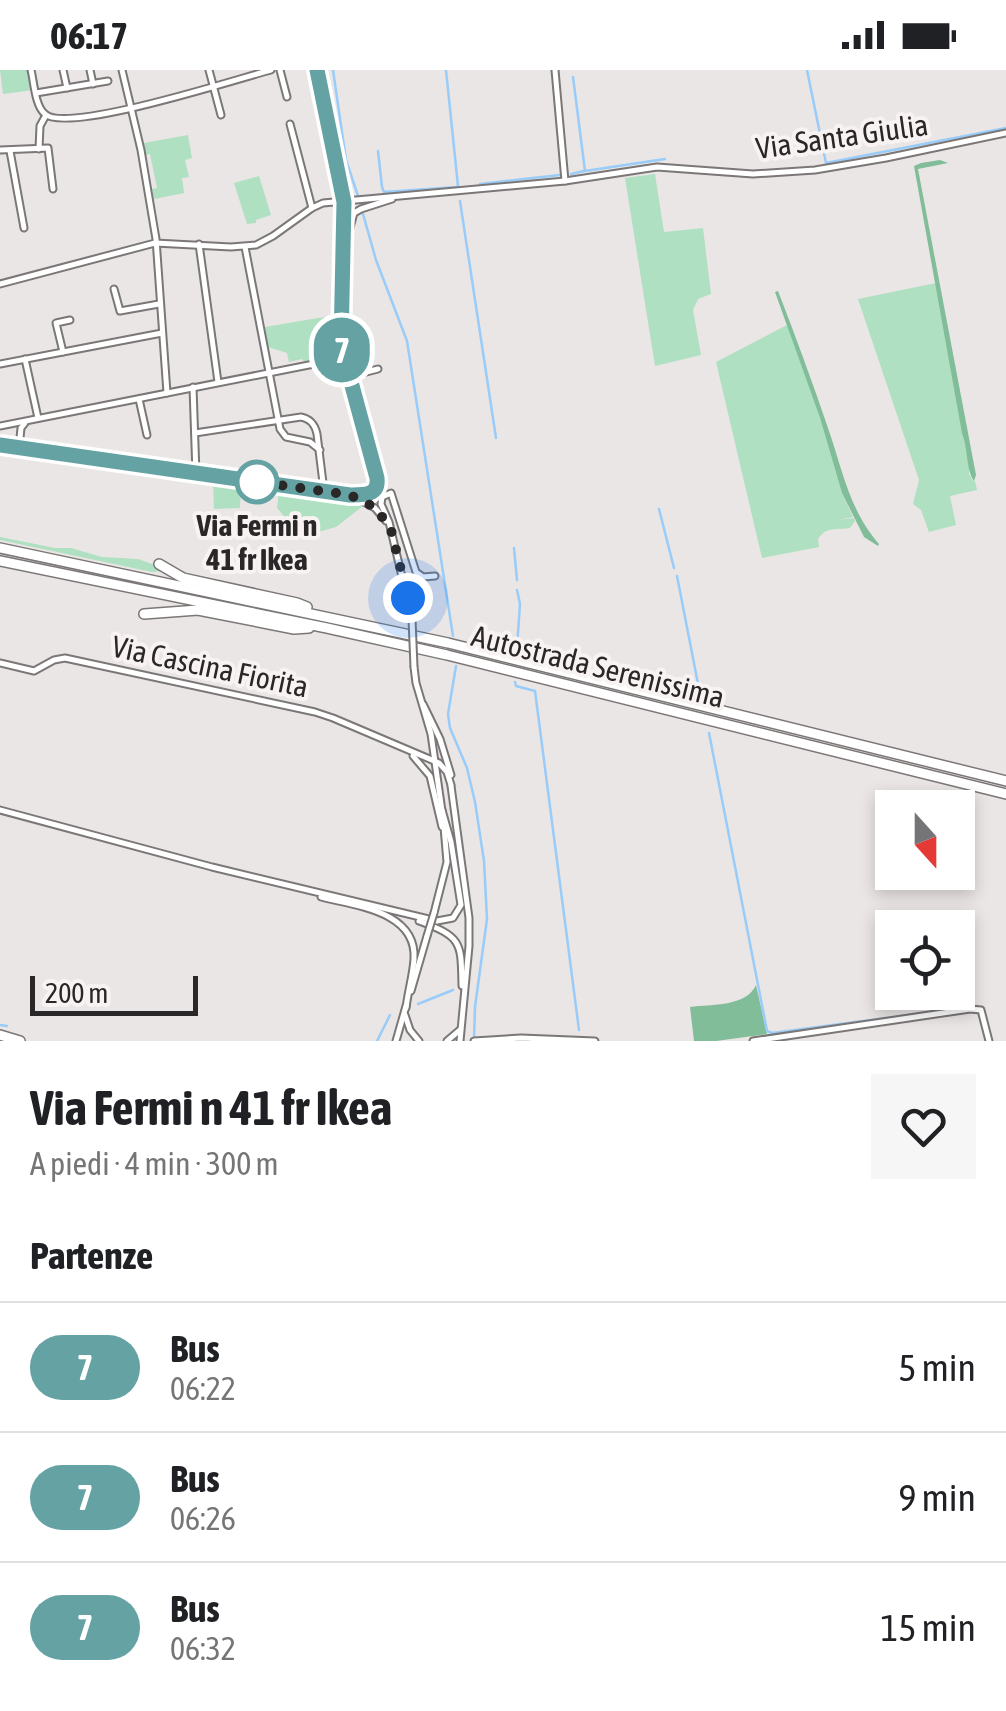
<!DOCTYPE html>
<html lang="it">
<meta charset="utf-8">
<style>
:root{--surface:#fff;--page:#f6f6f6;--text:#202124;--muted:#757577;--line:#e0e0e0}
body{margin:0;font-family:"Asap Condensed",sans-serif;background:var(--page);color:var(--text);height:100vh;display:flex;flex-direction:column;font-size:38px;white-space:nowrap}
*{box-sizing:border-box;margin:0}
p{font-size:32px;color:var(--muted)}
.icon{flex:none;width:55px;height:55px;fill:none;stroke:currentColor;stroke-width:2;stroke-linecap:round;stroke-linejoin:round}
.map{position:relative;height:971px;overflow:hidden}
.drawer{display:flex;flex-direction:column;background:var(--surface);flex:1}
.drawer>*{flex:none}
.badge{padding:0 20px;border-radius:32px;font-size:35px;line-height:65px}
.needle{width:65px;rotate:159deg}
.tools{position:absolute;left:875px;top:720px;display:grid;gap:20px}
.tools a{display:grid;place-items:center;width:100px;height:100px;border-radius:0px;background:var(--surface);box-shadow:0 5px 15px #0003;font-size:50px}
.scale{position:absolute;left:30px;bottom:25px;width:168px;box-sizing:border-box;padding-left:10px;border:5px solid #292727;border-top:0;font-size:28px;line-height:35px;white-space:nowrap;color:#292727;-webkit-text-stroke:8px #f8f3f2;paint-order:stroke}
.you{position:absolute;width:50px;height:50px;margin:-25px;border:8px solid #fff;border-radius:50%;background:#1a73e8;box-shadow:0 0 0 15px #1a73e833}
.map>.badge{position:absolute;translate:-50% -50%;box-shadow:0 0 0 5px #fff}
h2{padding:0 30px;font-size:38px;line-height:90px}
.round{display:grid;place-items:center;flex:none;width:105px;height:105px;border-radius:0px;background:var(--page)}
.head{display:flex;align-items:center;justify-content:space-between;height:170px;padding:0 30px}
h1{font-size:48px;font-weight:700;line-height:75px}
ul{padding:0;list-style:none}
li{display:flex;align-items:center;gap:30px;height:130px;padding:0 30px;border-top:2px solid var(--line)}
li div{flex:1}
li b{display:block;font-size:38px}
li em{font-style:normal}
li .badge{min-width:110px;font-weight:700;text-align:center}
.status{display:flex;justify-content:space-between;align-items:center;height:70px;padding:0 50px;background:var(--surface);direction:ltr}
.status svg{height:28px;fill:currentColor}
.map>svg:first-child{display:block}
.green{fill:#aee0c1}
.forest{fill:#80bd98}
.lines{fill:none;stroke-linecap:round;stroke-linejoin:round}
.stream{stroke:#99ccf8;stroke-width:2.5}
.minor-casing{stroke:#7b7776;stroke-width:9}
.highway-casing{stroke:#7b7776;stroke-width:12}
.minor{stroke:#fff;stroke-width:5}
.highway{stroke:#fff;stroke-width:9}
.minor-bridge-casing{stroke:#7b7776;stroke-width:9;stroke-linecap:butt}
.minor-bridge{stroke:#fff;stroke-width:5}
.line-casing{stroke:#fff;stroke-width:22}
.line{stroke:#65a2a3;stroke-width:15}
.walk{stroke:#292727;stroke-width:10;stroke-dasharray:0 18}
.stop-dot{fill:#fff;stroke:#65a2a3;stroke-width:5}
.labels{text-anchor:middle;stroke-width:8;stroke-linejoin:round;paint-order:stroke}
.street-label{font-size:30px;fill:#292727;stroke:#f8f3f2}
.stop-label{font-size:30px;font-weight:bold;fill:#292727;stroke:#f8f3f2}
</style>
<div class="status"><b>06:17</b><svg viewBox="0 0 49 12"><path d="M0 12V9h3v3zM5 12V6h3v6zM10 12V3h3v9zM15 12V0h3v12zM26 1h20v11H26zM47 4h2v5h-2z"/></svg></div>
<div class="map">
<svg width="1006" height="971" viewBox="0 0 1006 971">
<rect width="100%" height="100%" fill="#eae6e5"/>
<!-- green -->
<g class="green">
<path d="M0,0H28L33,20L3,24Z"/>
<path d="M188,65L192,88L185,90L189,107L182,108L184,123L154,129L152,119L157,118L150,84L146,85L144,73Z"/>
<path d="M655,104L664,162L703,158L711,224L698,229L693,240L701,285L655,296L625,108Z"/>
<path d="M259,106L271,145L256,150V153L247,154L234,113Z"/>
<path d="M936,213L969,391V404L973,411H975L977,420L950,426L956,455L929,462L921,440L913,434L919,410L858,229Z"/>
<path d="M336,245L334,270L332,271L336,287L305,293L302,289L289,292L287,283L268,277L265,257Z"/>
<path d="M787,255L820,348L842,423L853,447L838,450L854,448L855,451L850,458C838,460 826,456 818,469L819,477L762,488L716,292Z"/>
<path d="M213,412L241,416L240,438L214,439Z"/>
<path d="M279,422L357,432L363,436L336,457L311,464L290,453L277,438Z"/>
<path d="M0,467L55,478H71L102,487L138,489L155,495L162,501L152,502L0,470Z"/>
</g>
<!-- forest -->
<g class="forest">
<path d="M940,90L948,93L918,99L976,405L974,411C966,400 968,378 962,363L914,96L921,93Z"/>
<path d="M778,221C796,267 813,314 829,361C843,402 850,441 879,474L878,476L864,467L842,423L820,348L775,222Z"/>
<path d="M756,915L767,964L716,971H694L690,937C712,934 746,937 756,915Z"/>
</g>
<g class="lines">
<!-- stream -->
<g class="stream">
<path d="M333,0L346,90L358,126"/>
<path d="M446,0L458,116"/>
<path d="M807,0L826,93L1006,58"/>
<path d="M573,7L585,101L665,89"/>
<path d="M378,81L382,117L384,122L457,117"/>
<path d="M571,104L584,101"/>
<path d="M480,114L560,105"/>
<path d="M460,131L496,368"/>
<path d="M360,134L361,136"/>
<path d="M363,144L376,190L407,271L453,566"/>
<path d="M659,439L674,498"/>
<path d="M514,478L517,510"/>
<path d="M677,506L700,624"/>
<path d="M517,577L520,534L517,520"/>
<path d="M456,596L448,644L450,658L467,698L475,732L484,791L487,849L475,937L474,970"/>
<path d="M515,612L516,616L535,621L579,960"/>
<path d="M709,663L767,961L772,963L977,936"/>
<path d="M418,934L453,920"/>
<path d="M0,955L7,956"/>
<path d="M377,971L390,945"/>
</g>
<!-- minor casing -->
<g class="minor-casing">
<g id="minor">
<path d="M31,0C34,12 35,36 45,44C67,64 237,9 271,0"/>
<path d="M63,0L67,18"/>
<path d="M90,0L93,14"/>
<path d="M122,0L141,80L156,169L167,323"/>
<path d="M209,0L221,45"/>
<path d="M280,0L287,27"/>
<path d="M317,0L343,132L341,275L377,408L378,423L382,427L381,434L389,452L412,549"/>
<path d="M555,0L565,111"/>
<path d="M36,23L108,11"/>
<path d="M290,54L312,138"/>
<path d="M39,79L40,56L46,45"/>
<path d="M0,80L48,78L53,119"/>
<path d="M10,81L24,158"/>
<path d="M199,174L218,312"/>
<path d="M245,177L280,359L286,367L310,372L320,380"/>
<path d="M344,179L354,143L361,139L392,129"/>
<path d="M0,214L155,173L231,177L256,175L273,166L312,138L323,133L565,111L657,97L753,104L815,100L886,88L1006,63"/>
<path d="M114,219L120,241L159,234"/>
<path d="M63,282L56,253L70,250"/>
<path d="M25,289L38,348"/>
<path d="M0,294L162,263"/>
<path d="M348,302L354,300L355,305L378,299"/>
<path d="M355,305L361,326"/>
<path d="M193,317L196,404"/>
<path d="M139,329L147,365"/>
<path d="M0,356L324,292H329L331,295"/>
<path d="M195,363L301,347C311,349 315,355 317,364L324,421"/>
<path d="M0,375L350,425L369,424"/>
<path d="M19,378L21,358L25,353"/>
<path d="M353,426L375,438L386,451"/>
<path d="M382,427L391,423L416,502L423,507L435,506"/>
<path d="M0,593L34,601L54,590L65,588L315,642L333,648L439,693L447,702L451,715"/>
<path d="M414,597L416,613L431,664L442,741"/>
<path d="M423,634L440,669L451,705"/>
<path d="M413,686L430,706L442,757"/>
<path d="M451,716L469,848V876L460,971"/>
<path d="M0,740L212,797L437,851L453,848L461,835L451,772L442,740"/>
<path d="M321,827C355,836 417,841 414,889C413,905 408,921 406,938"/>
<path d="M434,843L447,792L444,757"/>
<path d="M419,851C463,867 461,873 462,916"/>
<path d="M411,921L427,866"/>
<path d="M405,945L410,960L419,971"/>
<path d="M396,971L406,936"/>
<path d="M447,971L460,960"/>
<path d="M474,971L521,968L595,971"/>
<path d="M753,971L970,939L981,940L989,971"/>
</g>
</g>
<!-- highway casing -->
<g class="highway-casing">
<g id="highway">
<path d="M0,478L448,573L1006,711"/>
<path d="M0,491L327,558L447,585L1006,724"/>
<path d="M159,494L183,508L297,533L307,537"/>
<path d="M144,544L198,540L294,559L309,558"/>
<path d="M0,965L20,971"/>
</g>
</g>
<!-- minor -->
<use href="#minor" class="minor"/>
<!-- highway -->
<use href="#highway" class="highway"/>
<!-- minor-bridge casing -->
<g class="minor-bridge-casing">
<g id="minor-bridge">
<path d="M412,549L414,597"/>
<path d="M427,866L434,843"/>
</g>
</g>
<!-- minor-bridge -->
<use href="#minor-bridge" class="minor-bridge"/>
</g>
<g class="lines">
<!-- line casing -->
<g class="line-casing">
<path id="line" d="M0,375L350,425C363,425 379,426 377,408L341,275L344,132L317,0"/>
</g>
<!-- line -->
<use href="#line" class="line"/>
<!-- walk -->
<path class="walk" d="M257,412L243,410L350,425L376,438L391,460L408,528"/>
</g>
<!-- markers -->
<circle class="stop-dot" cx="257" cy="412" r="20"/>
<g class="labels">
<!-- street labels -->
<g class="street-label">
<text transform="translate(842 67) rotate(-8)" y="10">Via Santa Giulia</text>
<text transform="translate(210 597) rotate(12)" y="10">Via Cascina Fiorita</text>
<text transform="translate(598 597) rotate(14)" y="10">Autostrada Serenissima</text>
</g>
<!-- stop labels -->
<g class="stop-label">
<text x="257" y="466">Via Fermi n<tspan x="257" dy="34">41 fr Ikea</tspan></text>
</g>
</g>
</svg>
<div class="tools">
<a><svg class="needle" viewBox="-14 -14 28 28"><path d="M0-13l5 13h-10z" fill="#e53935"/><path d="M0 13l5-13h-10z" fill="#757577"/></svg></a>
<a><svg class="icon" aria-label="locate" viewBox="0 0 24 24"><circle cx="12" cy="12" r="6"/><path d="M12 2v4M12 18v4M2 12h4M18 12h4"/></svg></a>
</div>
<div class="scale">200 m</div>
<div class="you" style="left:408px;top:528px"></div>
<b class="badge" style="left:342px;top:280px;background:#65a2a3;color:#fff">7</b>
</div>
<section class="drawer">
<div class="head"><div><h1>Via Fermi n 41 fr Ikea</h1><p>A piedi · 4 min · 300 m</p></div><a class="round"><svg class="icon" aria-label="heart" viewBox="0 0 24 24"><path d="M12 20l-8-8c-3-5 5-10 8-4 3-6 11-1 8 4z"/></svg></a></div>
<h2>Partenze</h2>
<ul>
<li><span class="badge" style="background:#65a2a3;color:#fff">7</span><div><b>Bus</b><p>06:22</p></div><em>5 min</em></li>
<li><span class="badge" style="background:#65a2a3;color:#fff">7</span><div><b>Bus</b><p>06:26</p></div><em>9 min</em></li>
<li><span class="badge" style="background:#65a2a3;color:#fff">7</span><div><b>Bus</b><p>06:32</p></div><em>15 min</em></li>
</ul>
</section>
